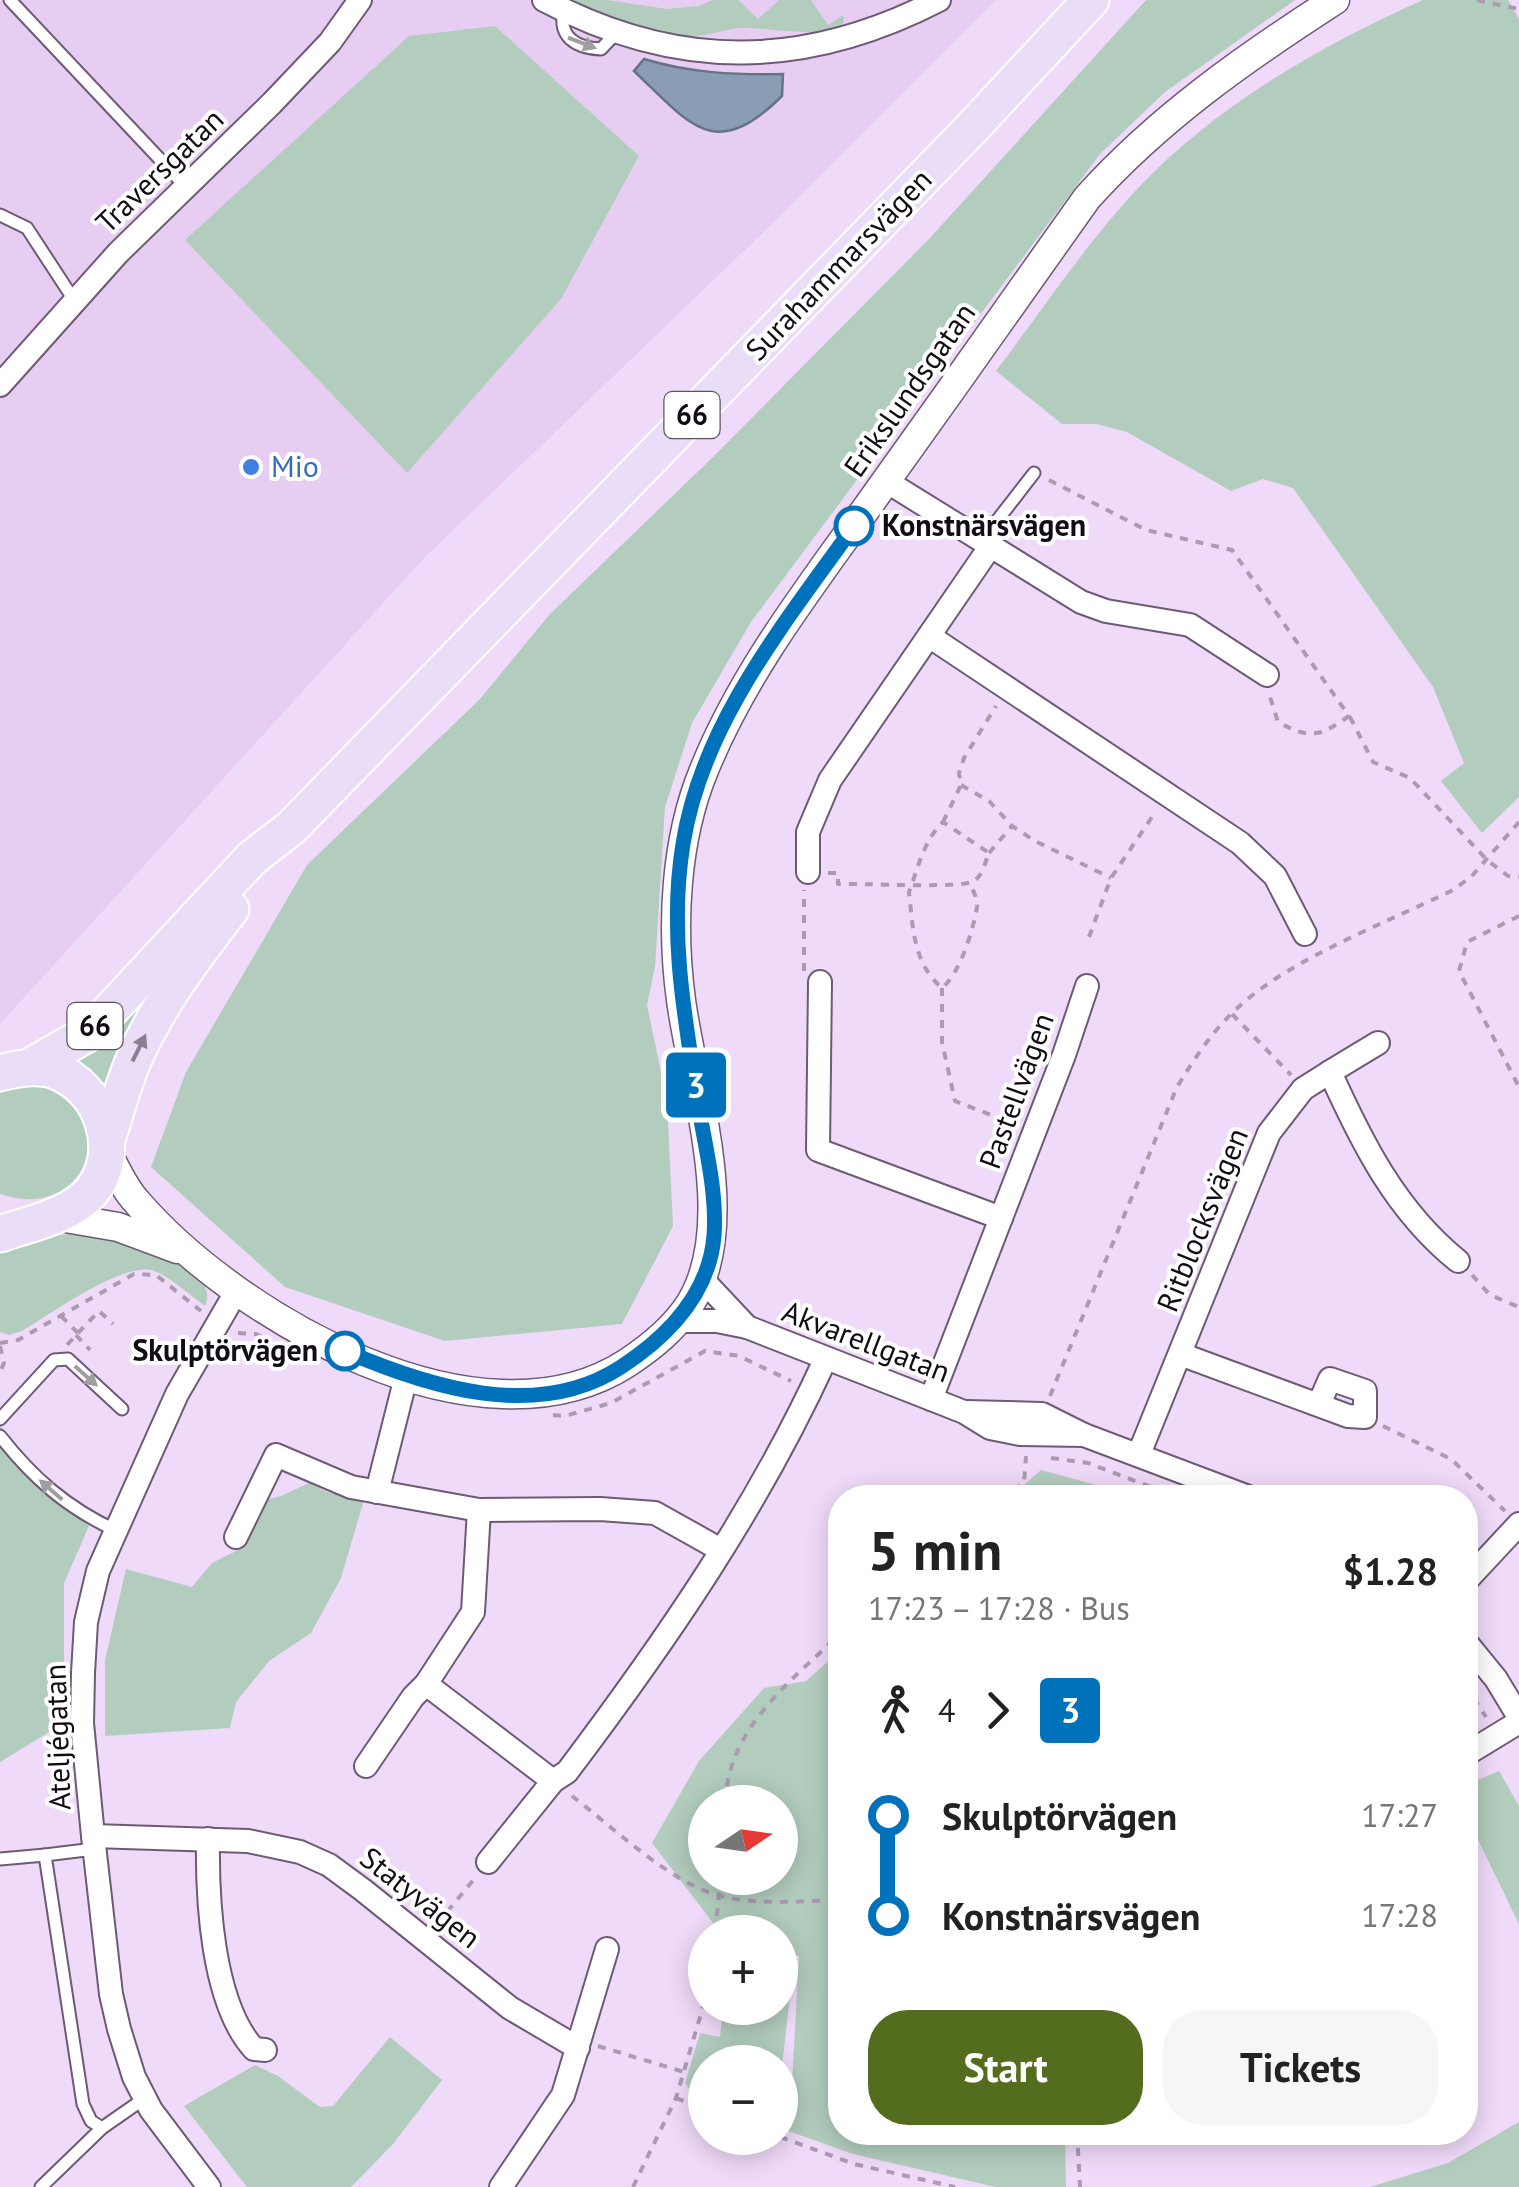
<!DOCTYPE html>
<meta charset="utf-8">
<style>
:root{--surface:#fff;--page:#f6f6f6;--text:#222;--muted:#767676;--accent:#546c1d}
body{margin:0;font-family:"PT Sans",sans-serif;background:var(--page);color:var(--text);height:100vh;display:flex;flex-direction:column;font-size:38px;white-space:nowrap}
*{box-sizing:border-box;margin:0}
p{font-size:32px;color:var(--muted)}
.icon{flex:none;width:55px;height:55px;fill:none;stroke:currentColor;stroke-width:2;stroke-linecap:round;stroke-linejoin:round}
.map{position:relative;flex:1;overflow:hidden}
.drawer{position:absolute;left:828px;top:1485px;width:650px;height:660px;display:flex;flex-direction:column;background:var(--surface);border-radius:40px;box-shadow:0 5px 25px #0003}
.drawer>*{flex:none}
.badge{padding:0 20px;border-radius:8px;font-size:35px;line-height:65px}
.needle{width:65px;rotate:77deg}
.controls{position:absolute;left:688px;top:1785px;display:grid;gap:20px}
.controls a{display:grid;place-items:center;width:110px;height:110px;border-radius:50%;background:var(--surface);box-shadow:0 5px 25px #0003;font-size:50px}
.map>.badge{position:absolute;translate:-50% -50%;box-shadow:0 0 0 5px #fff}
.legs{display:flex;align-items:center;gap:15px;height:110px;padding:0 40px;font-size:32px}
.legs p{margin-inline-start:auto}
.head{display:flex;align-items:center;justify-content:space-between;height:170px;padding:0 40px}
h1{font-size:55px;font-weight:700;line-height:75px}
.button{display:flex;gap:20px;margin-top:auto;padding:20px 40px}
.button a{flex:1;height:115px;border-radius:40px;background:var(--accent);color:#fff;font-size:40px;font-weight:700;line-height:115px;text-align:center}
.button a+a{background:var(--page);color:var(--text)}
ul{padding:0 40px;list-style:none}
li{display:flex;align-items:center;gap:35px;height:100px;font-size:38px}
li i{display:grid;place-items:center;width:15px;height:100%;margin:0 12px;background:currentColor}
li i::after{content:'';width:25px;height:25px;margin:-12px;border:8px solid;border-radius:50%;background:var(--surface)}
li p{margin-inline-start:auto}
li:first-child i{background:linear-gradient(#0000 50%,currentColor 0)}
li:last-child i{background:linear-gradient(currentColor 50%,#0000 0)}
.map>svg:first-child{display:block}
.built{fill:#e8cdf2}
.green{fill:#b2cdbd;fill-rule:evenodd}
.water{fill:#8a9db4;stroke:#667285;stroke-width:2.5}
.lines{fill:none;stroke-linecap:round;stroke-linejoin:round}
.service-casing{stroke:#6d5a75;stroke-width:15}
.minor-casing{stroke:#6d5a75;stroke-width:26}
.tertiary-casing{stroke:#6d5a75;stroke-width:31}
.primary-casing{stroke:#fff;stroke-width:39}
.path{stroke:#ab9ab2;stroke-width:4;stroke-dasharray:8 8;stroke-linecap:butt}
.service{stroke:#fff;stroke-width:11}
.minor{stroke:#fff;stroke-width:22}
.tertiary{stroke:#fff;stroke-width:28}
.primary{stroke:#e9ddf7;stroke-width:35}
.oneway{fill:#a19ea2}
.oneway2{fill:#897f92}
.line-1-casing{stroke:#fff;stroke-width:22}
.line-1{stroke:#0072bc;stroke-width:15}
.shop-dot{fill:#3f7fe0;stroke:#fff;stroke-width:4}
.stop-1-dot{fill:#fff;stroke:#0072bc;stroke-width:5}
.labels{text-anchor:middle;stroke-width:8;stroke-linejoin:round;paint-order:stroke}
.shield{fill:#fff;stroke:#5a555c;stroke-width:2.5}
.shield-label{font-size:28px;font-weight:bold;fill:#130c16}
.street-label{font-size:30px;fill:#130c16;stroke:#fff}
.shop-label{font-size:30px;fill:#366cbe;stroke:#fff;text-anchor:start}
.stop-label{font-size:30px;font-weight:bold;fill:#130c16;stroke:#fff;text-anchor:start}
</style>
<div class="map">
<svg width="1519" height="2187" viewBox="0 0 1519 2187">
<rect width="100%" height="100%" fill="#f0daf9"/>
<!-- built -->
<path class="built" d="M0,0H996L772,224L424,558L0,1024Z"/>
<!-- green -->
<g class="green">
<path d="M569,0H607L667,9L699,6L712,0H738L758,19L779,0H811L828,25L843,15L844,22L838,30C808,35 782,30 752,28C734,26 715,34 697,36C660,38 602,17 569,0Z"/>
<path d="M1146,0H1295L1165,92L1100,154L751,622L692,723L665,807L655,967L647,1005L667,1101L673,1226L622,1324L445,1341L285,1287L151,1167L186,1072L307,865L480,699L549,615L713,457L929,239Z"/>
<path d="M1423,0H1508L1519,19V797L1482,833L1441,781L1464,763L1433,687L1293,488L1263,479L1231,491L1127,432L1096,424H1062L996,371C1046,305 1099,224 1159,167C1235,95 1327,43 1423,0Z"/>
<path d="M495,26L639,156L561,299L407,473L185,240L409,36Z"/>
<path d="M148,993L105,1086L77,1061Z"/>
<path d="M37,1085C126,1114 88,1224 0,1194V1093L14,1086Z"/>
<path d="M74,1233C98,1237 130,1237 153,1247C173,1256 218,1280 205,1306C189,1295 171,1277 154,1271C125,1260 49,1315 22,1331L9,1335L0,1332V1253L22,1241Z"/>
<path d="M0,1426L89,1526L64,1583V1723L0,1762Z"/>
<path d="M1041,1470L1140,1497H1010Z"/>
<path d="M309,1483L327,1492L364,1500L341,1578L311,1633L269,1661L236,1702L230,1728L105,1736V1660L126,1569L192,1587L212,1563L236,1551L268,1499L281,1496Z"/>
<path d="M840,1651V2132L1065,2133L1066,2187H996L853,2154L780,2128V2062H705V2102L696,2099L685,2083L700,2033L720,2037L723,2008H780V1959L794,1961L780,2084L792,2082L799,1956L780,1953V1932H720L652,1843L699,1761L764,1688L806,1681ZM705,1802H780V1878H705Z"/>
<path d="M1499,1771L1519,1806V1924L1465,1813V1785Z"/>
<path d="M390,2037L442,2080L393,2144L351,2187H247L184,2106L255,2065L278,2076L320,2107L333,2106Z"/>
<path d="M1519,2122V2187H1370L1448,2163Z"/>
</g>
<!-- water -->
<path class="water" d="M644,59C690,73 734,75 783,74L782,96C714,163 691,125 634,71Z"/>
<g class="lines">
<!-- service casing -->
<g class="service-casing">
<g id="service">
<path d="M10,0L186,187"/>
<path d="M564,11C558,37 576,48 601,49L617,32"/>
<path d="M0,215L27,228L74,300"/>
<path d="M982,540L1034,473"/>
<path d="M0,1419L54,1360L68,1359L122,1409"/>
<path d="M0,1436C32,1477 67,1508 115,1530"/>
<path d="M94,1849L45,1855L83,2104L91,2121L102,2128L145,2098"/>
<path d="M0,1859L45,1855"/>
<path d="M41,2187L102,2128"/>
</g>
</g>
<!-- minor casing -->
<g class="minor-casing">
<g id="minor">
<path d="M544,0C678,71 805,69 939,0"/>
<path d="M0,385L118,253L272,103L330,42L360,0"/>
<path d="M886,481L1081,602L1106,611L1190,625L1267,675"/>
<path d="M929,636L1240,843L1275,876L1305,934"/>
<path d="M808,872V832L830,780L990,547"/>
<path d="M820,982L818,1150L1001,1218"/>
<path d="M1330,1072L1378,1043"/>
<path d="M701,1278L747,1327"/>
<path d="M677,1321H717L747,1327L931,1399L964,1412L990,1428L1020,1434L1084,1435"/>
<path d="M1180,1354L1348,1416L1365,1417V1391L1330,1379L1319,1404"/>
<path d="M931,1399L1064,1055L1087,986"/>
<path d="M966,1412L1042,1414L1084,1435L1251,1498"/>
<path d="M1139,1454L1269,1133L1303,1089L1330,1072C1362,1143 1396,1211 1458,1261"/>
<path d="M377,1492L406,1377"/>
<path d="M479,1510L473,1612L426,1684L553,1781L567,1772C665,1642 757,1509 825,1360"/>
<path d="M236,1537L276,1455L351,1487L479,1510L600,1509L655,1513L721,1550"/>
<path d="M1465,1582L1519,1524"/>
<path d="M1465,1641L1496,1679L1519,1717"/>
<path d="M1465,1755L1519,1722"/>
<path d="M366,1766L413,1697L426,1684"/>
<path d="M93,1836L248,1841L300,1852L329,1865L363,1890L510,2008L578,2048"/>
<path d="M208,1839C207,1899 212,2003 254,2049L265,2050"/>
<path d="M488,1862L553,1781"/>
<path d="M209,2187L151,2110L134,2077L119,2029L111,1994L93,1836L82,1723L83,1673L86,1622L98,1571L177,1394L236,1292"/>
<path d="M501,2187L563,2095L607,1949"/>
</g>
</g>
<!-- tertiary casing -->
<g class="tertiary-casing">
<g id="tertiary">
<path d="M107,1152C116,1169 124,1188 137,1202C236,1317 480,1458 627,1363C651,1347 674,1329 690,1304C740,1223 693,1089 681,1000C671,926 675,840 704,770C744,671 811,586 873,499C945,399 1015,299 1087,198C1159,118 1245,58 1335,0"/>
<path d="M54,1216L118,1227L177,1249"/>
</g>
</g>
<!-- primary casing -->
<g class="primary-casing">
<g id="primary">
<path d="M29,1067L89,1033L252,858L291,828L971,129L1091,0"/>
<path d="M0,1073C18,1068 35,1065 53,1070C102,1086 124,1152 91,1192C68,1217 31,1223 0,1234"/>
<path d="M107,1140C116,1113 123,1084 134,1059C159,1003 194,957 231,909"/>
</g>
</g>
<!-- path -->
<g class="path">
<path d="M1477,0L1519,9"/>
<path d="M1049,480L1146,530L1232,550L1349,716C1321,736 1310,740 1278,722L1269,694"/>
<path d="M1350,717L1373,762L1410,778L1487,860L1508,876L1519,877"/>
<path d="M961,785L989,801L1012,826L1035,841L1111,878"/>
<path d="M943,822L961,785L959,773L964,758L996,706"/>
<path d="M989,853L1012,826"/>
<path d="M828,873H838V884C861,883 960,889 974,881C983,875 985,862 989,853L943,822C924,840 918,868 909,892C913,928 913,963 942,988C960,973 973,931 977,907C978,899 973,891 970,883"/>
<path d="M1519,916L1467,942L1459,971L1519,1087"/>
<path d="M1089,937L1111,878L1154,814"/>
<path d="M804,971V890"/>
<path d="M942,988V1042L955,1101L1017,1125"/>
<path d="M1232,1014L1291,1075"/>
<path d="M1472,1275L1490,1295L1519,1307"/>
<path d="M61,1316L78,1333L67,1345"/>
<path d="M78,1333L99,1311L113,1324"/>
<path d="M238,1333L256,1334L267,1340"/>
<path d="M76,1335L90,1350"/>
<path d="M0,1343L18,1340L134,1274L156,1275L201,1311"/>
<path d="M0,1346L4,1363L0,1372"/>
<path d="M1050,1396L1177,1087C1196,1056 1215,1027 1243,1003C1297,956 1388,922 1453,890L1471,877L1519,822"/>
<path d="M553,1415L565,1416L611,1403L705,1351L739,1356L791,1381"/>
<path d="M1383,1426L1451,1459L1505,1511"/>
<path d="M1051,1458L1088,1463L1180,1498"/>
<path d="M1000,1498L1024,1483L1026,1456"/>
<path d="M1465,1685L1486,1717"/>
<path d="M572,1796C613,1827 674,1887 725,1897C763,1905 802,1901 840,1900"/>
<path d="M725,1802C729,1727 790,1682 840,1634"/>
<path d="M437,1924L475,1878"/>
<path d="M715,1932L721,1878"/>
<path d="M598,2046L684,2072"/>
<path d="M676,2098L705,2109"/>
<path d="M1077,2132L1080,2187"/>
<path d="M780,2137L854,2164L955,2187"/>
<path d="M633,2187L676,2098L705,2000"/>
</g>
<!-- service -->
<use href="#service" class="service"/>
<!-- minor -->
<use href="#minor" class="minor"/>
<!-- tertiary -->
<use href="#tertiary" class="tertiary"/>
<!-- primary -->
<use href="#primary" class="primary"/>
</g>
<!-- one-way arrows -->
<defs><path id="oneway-solid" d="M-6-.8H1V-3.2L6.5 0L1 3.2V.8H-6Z" transform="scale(2.5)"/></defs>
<g class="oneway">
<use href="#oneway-solid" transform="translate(582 43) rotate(21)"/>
<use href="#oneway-solid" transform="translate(86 1376) rotate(42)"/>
<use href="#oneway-solid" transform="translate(51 1490) rotate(-139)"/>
</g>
<use class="oneway2" href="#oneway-solid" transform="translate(139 1048) rotate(-64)"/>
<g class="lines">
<!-- line-1 casing -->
<g class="line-1-casing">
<path id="line-1" d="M345,1351C429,1387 537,1422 621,1367C667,1337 709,1294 714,1236C717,1196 707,1154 700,1115C686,1025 668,935 683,844C702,723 785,623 854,526"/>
</g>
<!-- line-1 -->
<use href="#line-1" class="line-1"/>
</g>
<!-- markers -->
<circle class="shop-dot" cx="251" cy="467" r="10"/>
<g class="stop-1-dot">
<circle cx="854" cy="526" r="18"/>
<circle cx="345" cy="1351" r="18"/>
</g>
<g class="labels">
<!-- shield labels -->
<g class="shield">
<rect x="664.5" y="392" width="55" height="46" rx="8"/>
<rect x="67.5" y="1003" width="55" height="46" rx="8"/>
</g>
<g class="shield-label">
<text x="692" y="425">66</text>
<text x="95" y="1036">66</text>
</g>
<!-- street labels -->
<g class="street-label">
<text transform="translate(160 171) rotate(-44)" y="10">Traversgatan</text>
<text transform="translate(839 265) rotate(-46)" y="10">Surahammarsvägen</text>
<text transform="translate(910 390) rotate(-55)" y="10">Erikslundsgatan</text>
<text transform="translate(1017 1091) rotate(-70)" y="10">Pastellvägen</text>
<text transform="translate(1203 1220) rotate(-68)" y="10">Ritblocksvägen</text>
<text transform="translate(866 1342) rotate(21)" y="10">Akvarellgatan</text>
<text transform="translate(58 1737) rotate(-92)" y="10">Ateljégatan</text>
<text transform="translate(420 1898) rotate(38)" y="10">Statyvägen</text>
</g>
<!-- shop labels -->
<g class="shop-label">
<text x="271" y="477">Mio</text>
</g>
<!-- stop labels -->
<g class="stop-label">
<text x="882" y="536">Konstnärsvägen</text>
<text x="318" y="1361" text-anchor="end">Skulptörvägen</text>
</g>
</g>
</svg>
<div class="controls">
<a><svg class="needle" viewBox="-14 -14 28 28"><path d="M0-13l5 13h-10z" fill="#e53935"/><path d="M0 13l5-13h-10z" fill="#767676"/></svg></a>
<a>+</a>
<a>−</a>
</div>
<b class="badge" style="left:696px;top:1085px;background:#0072bc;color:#fff">3</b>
<section class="drawer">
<div class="head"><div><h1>5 min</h1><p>17:23 – 17:28 · Bus</p></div><b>$1.28</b></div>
<div class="legs"><svg class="icon" aria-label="walk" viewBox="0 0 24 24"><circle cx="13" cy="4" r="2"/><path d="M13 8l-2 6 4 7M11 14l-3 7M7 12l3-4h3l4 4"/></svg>4<svg class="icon" aria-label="forward" viewBox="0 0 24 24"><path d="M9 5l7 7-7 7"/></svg><b class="badge" style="background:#0072bc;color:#fff">3</b></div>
<ul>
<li><i style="color:#0072bc"></i><b>Skulptörvägen</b><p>17:27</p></li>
<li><i style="color:#0072bc"></i><b>Konstnärsvägen</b><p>17:28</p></li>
</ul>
<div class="button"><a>Start</a><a>Tickets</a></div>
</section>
</div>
